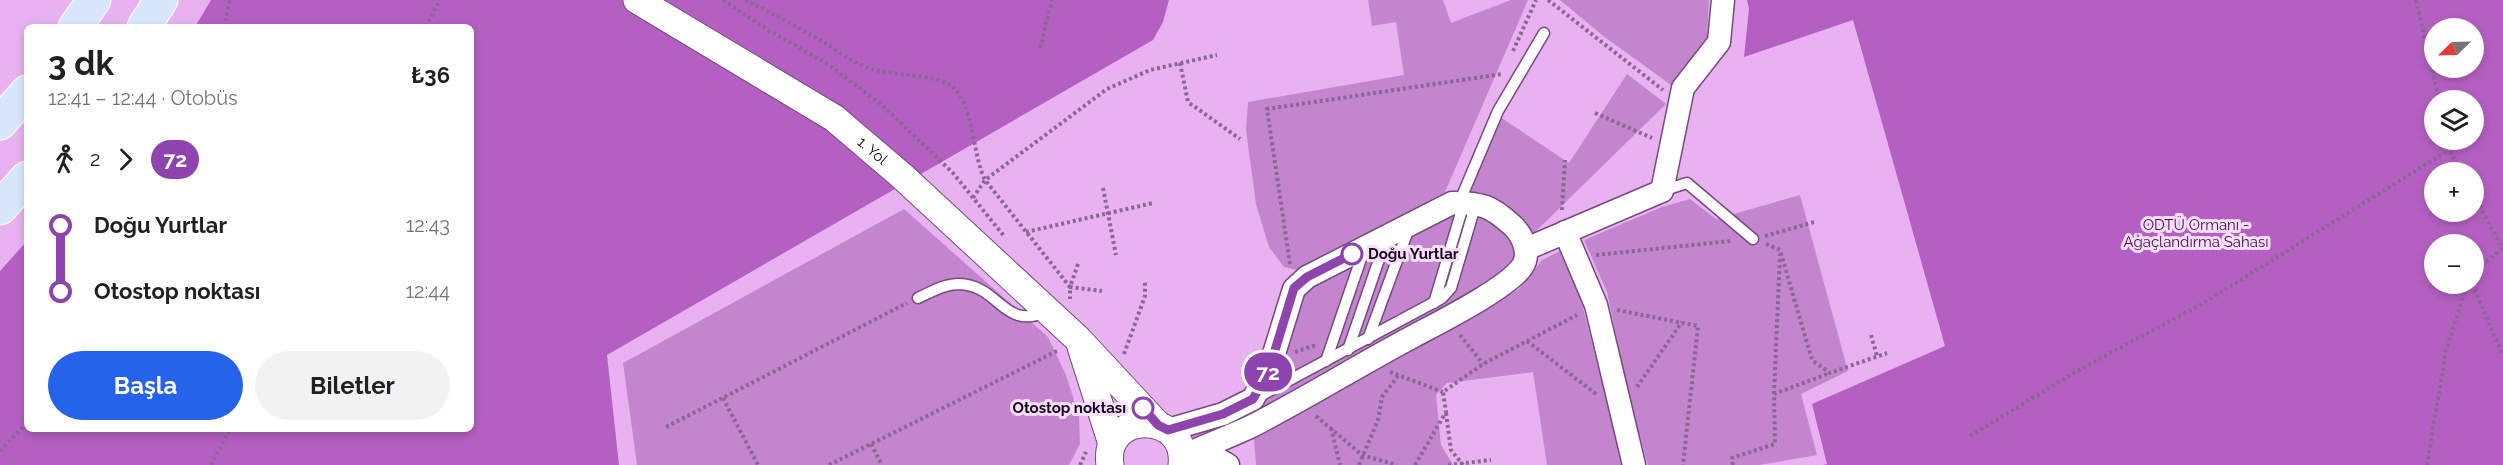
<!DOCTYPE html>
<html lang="tr">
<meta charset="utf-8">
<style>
:root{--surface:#fff;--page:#f2f2f2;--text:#202124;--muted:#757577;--accent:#2563eb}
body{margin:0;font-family:Raleway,sans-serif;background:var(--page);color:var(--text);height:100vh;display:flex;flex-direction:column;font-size:22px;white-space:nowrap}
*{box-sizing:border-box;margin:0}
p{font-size:20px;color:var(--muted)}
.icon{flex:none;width:33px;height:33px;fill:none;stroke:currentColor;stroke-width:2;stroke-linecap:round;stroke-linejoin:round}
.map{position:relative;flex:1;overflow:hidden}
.side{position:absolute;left:24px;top:24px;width:450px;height:408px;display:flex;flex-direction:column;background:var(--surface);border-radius:9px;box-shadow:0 3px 9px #0003}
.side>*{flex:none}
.badge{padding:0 12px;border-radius:20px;font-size:21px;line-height:39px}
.needle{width:39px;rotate:247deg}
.fabs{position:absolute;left:2424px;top:18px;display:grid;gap:12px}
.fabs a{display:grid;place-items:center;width:60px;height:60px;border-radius:50%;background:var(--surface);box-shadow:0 3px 9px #0003;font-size:30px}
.map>.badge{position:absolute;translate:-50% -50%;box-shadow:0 0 0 3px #fff}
.legs{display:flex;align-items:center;gap:9px;height:66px;padding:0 24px;font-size:20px}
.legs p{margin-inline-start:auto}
.overview{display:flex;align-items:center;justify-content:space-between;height:102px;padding:0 24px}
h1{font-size:33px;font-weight:700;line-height:45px}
.button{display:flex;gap:12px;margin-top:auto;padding:12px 24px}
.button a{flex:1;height:69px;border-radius:36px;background:var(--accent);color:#fff;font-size:24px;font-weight:700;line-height:69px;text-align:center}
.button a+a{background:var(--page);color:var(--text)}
ul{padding:0 24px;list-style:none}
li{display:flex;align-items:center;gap:21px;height:66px;font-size:22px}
li i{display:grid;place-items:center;width:9px;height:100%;margin:0 8px;background:currentColor}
li i::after{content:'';width:15px;height:15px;margin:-8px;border:4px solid;border-radius:50%;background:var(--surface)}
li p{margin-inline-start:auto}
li:first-child i{background:linear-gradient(#0000 50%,currentColor 0)}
li:last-child i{background:linear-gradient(currentColor 50%,#0000 0)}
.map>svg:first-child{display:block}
.green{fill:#c385ce}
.forest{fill:#b460c2;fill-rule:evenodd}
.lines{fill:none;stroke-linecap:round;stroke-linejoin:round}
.service-casing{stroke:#784981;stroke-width:13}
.minor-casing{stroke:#784981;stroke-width:25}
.tertiary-casing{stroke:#784981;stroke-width:29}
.primary-casing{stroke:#fff;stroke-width:35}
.path{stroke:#8c6693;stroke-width:4;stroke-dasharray:3 3;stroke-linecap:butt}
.service{stroke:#fff;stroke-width:10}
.minor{stroke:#fff;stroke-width:22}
.tertiary{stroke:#fff;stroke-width:27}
.primary{stroke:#d9e7fe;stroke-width:33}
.line-1-casing{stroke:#fff;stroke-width:14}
.line-1{stroke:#8e44ad;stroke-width:9}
.stop-1-dot{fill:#fff;stroke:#8e44ad;stroke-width:3}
.labels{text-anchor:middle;stroke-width:6;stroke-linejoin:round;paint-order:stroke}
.street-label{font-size:15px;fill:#150419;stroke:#fadefe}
.park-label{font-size:15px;fill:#450e4e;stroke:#fadefe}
.stop-label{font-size:15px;font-weight:bold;fill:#150419;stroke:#fadefe;text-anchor:start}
</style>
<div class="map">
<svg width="2503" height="465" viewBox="0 0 2503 465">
<rect width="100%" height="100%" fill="#e8b2f1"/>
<!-- green -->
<g class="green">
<path d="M1368,0H1443L1451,23L1511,0H1528L1445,192L1297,270L1284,267L1269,247L1256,204L1246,130L1248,102L1404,75L1396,22L1372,26Z"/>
<path d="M1560,0H1709L1707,37L1671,85L1602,35Z"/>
<path d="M1627,74L1666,104L1533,234C1513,209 1499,190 1465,192L1497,115L1569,163Z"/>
<path d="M1800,195L1848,371L1801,394L1817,455L1759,465H1648L1629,398L1607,292L1584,240L1662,207L1690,199L1716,219Z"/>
<path d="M1452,203L1503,217L1523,266L1183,456L1174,437L1253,399L1294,289Z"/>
<path d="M904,209L1048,337L1066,375L1079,416L1080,444L1069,465H637L623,363Z"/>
<path d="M1560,251L1581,300L1623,465H1547L1533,372L1447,383L1436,395L1441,445L1453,465H1256L1254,439L1519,289L1542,260Z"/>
</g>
<!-- forest -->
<g class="forest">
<path d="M211,0H1169L1163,22L1153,40L607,355L619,465H0V271L27,241V429H471V27H195Z"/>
<path d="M1747,0H2503V465H1823L1827,464L1812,404L1945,346L1853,20L1744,57L1749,9ZM2434,28H2474V68H2434ZM2434,100H2474V140H2434ZM2474,172V212H2434V172ZM2434,244H2474V284H2434Z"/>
</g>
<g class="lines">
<!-- service casing -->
<g class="service-casing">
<g id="service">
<path d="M1662,191L1687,183L1753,239"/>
<path d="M1459,203L1498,111L1544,33"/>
<path d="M918,298C931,292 944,284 959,284C1000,285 1003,332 1048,311"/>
<path d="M1434,303L1464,203"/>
<path d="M1368,339L1409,228"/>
<path d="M1348,350L1386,239"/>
<path d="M1326,361L1364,250"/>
<path d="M1260,396L1442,298L1451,288L1476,203"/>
</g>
</g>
<!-- minor casing -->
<g class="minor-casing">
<g id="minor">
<path d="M1565,232L1596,305L1634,465"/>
<path d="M1526,249L1662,191L1683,88L1719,42L1723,0"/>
<path d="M1168,430L1223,414L1253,399L1269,370L1294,289L1307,277L1452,203C1482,203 1490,205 1513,226C1523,236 1531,254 1522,267C1506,289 1440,322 1414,336C1359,365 1305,399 1250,427C1228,437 1205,446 1183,456"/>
<path d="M1187,460L1216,458L1228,465"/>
</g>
</g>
<!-- tertiary casing -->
<g class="tertiary-casing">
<g id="tertiary">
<path id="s1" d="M637,0L834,118L902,176L1079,340L1158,425"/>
<path d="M1081,347L1112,444"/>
<path d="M1110,465C1102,410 1188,410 1182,465"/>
</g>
</g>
<!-- primary casing -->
<g class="primary-casing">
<g id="primary">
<path d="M75,27L94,0"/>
<path d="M144,27L161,0"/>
<path d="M0,123L27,92"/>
<path d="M0,208L27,178"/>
</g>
</g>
<!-- path -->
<g class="path">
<path d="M723,0L768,30L826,63L882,105L953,173L1004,236"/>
<path d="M745,0C772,13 799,28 825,43C839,52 854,63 869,68C892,77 936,73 953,87C974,105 972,154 985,180L1070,287V299"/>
<path d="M1548,0L1663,90"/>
<path d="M2416,0L2439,100"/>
<path d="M224,27L230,0"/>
<path d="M426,27L440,0"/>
<path d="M1040,48L1052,0"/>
<path d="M1513,51L1536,0"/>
<path d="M1180,63L1188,102L1240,139"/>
<path d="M1595,113L1652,138"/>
<path d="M2447,140L2449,150L2461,172"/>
<path d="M1103,188L1116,255"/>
<path d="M2474,195L2502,248L2474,273"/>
<path d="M973,198L985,180L1107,89L1150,70L1217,55"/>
<path d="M1562,210L1565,160"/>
<path d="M1026,232L1153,203"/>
<path d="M1765,236L1814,222"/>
<path d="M1766,244L1780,250L1812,360L1830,373L1887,353"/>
<path d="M1596,255L1731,241"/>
<path d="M1078,264L1070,287L1102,291"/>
<path d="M1290,264L1267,109L1502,74"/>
<path d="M2472,284L2503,355"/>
<path d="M1617,310L1698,326L1683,465"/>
<path d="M1460,335L1483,364"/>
<path d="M1871,335L1877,356"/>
<path d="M1527,341L1596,394"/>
<path d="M1295,352L1316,345"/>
<path d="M1124,354L1145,296V280"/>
<path d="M1390,372L1443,392"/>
<path d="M1637,387L1682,322"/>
<path d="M1774,394L1780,254"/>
<path d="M723,398L758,465"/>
<path d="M1446,413L1451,450L1463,465"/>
<path d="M1316,416L1362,455L1397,465"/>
<path d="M666,427L907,303"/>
<path d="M1331,428L1340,465"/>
<path d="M1970,436L2077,371L2200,305L2449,150"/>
<path d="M871,444L882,465"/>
<path d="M0,451L27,423"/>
<path d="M211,465L230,429"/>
<path d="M829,465L1057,351"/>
<path d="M1080,465L1086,452"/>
<path d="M1359,465L1378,420L1382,397L1398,376"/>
<path d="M1415,465L1446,412L1443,392L1483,364L1577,315"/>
<path d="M1448,465L1491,460"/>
<path d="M1733,465L1732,458L1775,444L1774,394L1830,373"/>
<path d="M2427,465L2446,351L2467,284"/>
</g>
<!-- service -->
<use href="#service" class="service"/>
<!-- minor -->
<use href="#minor" class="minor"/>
<!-- tertiary -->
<use href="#tertiary" class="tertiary"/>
<!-- primary -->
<use href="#primary" class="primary"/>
</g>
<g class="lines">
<!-- line-1 casing -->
<g class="line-1-casing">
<path id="line-1" d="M1143,408L1158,425L1168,430L1223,414L1253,399L1269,370L1294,288L1307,277L1352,254"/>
</g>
<!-- line-1 -->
<use href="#line-1" class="line-1"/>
</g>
<!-- markers -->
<g class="stop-1-dot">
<circle cx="1352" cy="254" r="10"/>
<circle cx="1143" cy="408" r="10"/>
</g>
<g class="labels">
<!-- street labels -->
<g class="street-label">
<text dy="5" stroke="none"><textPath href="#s1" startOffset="280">1. Yol</textPath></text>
</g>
<!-- park labels -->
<g class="park-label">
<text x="2196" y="230">ODTÜ Ormanı -<tspan x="2196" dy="17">Ağaçlandırma Sahası</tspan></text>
</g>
<!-- stop labels -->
<g class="stop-label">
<text x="1368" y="259">Doğu Yurtlar</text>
<text x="1126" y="413" text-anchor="end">Otostop noktası</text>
</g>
</g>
</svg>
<div class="fabs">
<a><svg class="needle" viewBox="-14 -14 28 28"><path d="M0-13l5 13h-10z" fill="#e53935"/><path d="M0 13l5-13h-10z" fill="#757577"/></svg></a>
<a><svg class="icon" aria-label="layers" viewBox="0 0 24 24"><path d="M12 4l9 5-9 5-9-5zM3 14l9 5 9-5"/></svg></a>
<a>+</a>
<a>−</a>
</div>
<b class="badge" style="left:1268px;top:372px;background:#8e44ad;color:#fff">72</b>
<section class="side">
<div class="overview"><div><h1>3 dk</h1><p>12:41 – 12:44 · Otobüs</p></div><b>₺36</b></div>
<div class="legs"><svg class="icon" aria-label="walk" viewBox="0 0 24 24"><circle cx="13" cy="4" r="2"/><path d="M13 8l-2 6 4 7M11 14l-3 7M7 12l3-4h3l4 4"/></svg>2<svg class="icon" aria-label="forward" viewBox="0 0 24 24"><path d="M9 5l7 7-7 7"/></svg><b class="badge" style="background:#8e44ad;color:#fff">72</b></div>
<ul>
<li><i style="color:#8e44ad"></i><b>Doğu Yurtlar</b><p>12:43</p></li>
<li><i style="color:#8e44ad"></i><b>Otostop noktası</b><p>12:44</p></li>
</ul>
<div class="button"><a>Başla</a><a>Biletler</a></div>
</section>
</div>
